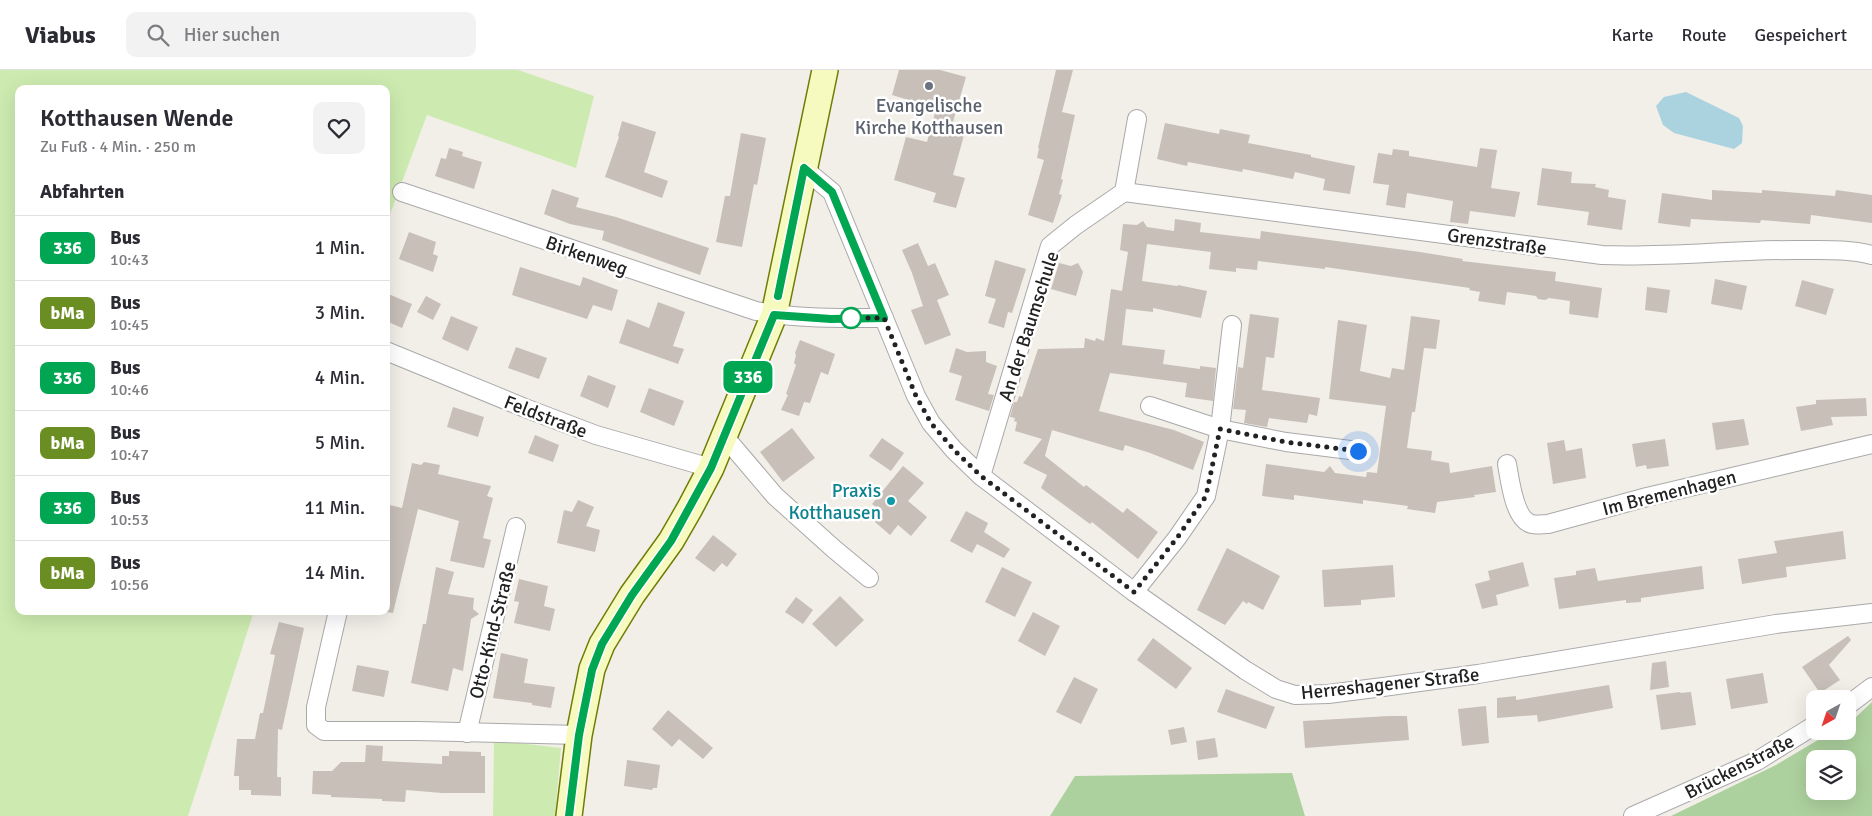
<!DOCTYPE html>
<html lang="de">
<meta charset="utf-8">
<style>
:root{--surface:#fff;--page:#f2f2f3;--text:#2b2b33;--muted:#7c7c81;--line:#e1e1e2}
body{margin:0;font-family:Signika,sans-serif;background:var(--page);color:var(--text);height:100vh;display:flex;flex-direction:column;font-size:19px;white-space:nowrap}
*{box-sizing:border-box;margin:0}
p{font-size:16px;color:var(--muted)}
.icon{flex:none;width:28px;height:28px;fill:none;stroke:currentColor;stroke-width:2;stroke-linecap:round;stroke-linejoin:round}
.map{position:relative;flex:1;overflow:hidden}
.side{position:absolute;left:15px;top:15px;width:375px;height:530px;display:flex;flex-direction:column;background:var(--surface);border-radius:10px;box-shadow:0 5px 20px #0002}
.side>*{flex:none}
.badge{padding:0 10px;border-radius:8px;font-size:18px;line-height:32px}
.needle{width:32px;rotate:220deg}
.buttons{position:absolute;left:1806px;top:620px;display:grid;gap:10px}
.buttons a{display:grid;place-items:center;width:50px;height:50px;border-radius:10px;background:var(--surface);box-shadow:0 5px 20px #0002;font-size:25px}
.you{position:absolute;width:25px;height:25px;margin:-12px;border:4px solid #fff;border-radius:50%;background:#1a73e8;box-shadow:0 0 0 8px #1a73e833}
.map>.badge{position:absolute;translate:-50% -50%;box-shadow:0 0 0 2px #fff}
h2{padding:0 25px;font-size:19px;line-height:45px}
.round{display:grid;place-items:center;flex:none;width:52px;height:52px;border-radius:10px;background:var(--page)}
.head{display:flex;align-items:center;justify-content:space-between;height:85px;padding:0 25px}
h1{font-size:24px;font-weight:600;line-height:38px}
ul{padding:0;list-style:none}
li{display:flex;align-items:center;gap:15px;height:65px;padding:0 25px;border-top:1px solid var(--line)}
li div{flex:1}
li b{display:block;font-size:19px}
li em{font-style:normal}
li .badge{min-width:55px;font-weight:700;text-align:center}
header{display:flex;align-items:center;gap:30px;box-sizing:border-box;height:70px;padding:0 25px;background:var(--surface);border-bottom:1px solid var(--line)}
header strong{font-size:24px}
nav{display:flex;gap:28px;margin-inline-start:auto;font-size:18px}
.search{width:350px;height:45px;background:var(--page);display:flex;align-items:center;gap:12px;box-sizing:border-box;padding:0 18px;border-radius:10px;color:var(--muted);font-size:19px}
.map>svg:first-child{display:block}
.grass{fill:#cdebb0}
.forest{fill:#add19e;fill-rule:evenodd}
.water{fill:#aad3df}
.building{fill:#c7bfb8}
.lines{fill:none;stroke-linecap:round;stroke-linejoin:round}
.street-casing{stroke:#a9a9a9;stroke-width:20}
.secondary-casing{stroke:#707d05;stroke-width:28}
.street{stroke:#fff;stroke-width:18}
.secondary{stroke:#f7fabf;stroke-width:25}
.line-casing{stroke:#fff;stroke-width:11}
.line{stroke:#00a651;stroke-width:8}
.walk{stroke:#222;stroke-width:5;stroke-dasharray:0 9}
.worship-dot{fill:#6b7280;stroke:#fff;stroke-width:2}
.stop-dot{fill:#fff;stroke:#00a651;stroke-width:2.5}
.culture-dot{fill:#0f9aa8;stroke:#fff;stroke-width:2}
.labels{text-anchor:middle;stroke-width:5;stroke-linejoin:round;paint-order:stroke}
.worship-label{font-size:19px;fill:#5b616d;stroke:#fff}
.street-label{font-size:19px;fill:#222;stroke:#fff}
.culture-label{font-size:19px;fill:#0d838f;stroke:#fff;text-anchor:end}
</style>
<header>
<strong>Viabus</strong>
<div class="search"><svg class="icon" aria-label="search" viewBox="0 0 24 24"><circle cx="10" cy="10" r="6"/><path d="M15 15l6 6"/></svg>Hier suchen</div>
<nav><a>Karte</a><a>Route</a><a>Gespeichert</a></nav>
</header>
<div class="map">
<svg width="1872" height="746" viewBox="0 0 1872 746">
<rect width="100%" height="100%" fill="#f2efe9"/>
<!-- grass -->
<g class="grass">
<path d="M0,0H518L594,26L576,98L427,45L386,155V19H19V541H254L188,746H0Z"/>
<path d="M494,670L561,678L555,746H493Z"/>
</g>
<!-- forest -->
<g class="forest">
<path d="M1872,632V746H1671L1776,695L1833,661H1848V652L1856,647ZM1815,689H1848V721H1815Z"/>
<path d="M1292,703L1305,746H1050L1075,706Z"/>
</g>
<!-- water -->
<path class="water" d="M1686,22L1739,48L1743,56L1742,73L1734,79L1674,63L1663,55L1656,36L1664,27Z"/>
<!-- building -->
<g class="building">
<path d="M899,0H940L966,7L952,55L966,58L953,105L965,108L956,138L933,132L936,123L894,110L906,67L927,72L935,43L930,42L932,37L892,25Z"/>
<path d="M1056,0H1073L1062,42L1075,45L1061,109L1063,110L1059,124L1062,125L1053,153L1028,145L1044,90L1037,88L1039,78H1038Z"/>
<path d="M622,51L656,62L644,102L668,111L662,128L605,107L619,67L618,66Z"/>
<path d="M1165,53L1219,64L1220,59L1250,65L1248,73L1311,85V87L1355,96L1350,124L1323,120L1325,109L1295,102L1293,109L1243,99L1242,102L1188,92L1187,96L1157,89Z"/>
<path d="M741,63L766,68L757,115L754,114L742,177L716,172L725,126H730Z"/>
<path d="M449,78L463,82L462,86L482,92L474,119L435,106L441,88L446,89Z"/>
<path d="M1480,78L1497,80L1491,118L1520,122L1515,147L1470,141L1468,154L1450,152L1453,131L1407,123L1405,138L1386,135L1389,115L1373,113L1378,83L1392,85L1393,79L1409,81V86L1477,97Z"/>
<path d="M1542,98L1572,102L1571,113L1596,114L1595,117L1609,120L1608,127L1626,130L1622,160L1587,155L1589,142L1537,135Z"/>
<path d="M552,119L579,128L576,137L616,147L709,178L700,205L602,170L604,161L570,154L544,144Z"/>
<path d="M1712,120L1762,123V120L1835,126L1836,120L1872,125V153L1811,145L1810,154L1761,150L1760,153L1691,149L1690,157L1658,153L1662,123L1712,130Z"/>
<path d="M1175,149L1201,153L1200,162L1260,169L1261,161L1420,182L1463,189L1462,191L1556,202L1555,211L1602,218L1598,248L1569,244L1570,231L1549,228L1545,230L1538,229L1536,226L1507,222L1505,235L1478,231L1480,222L1469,220L1470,218L1325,197V199L1258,191L1257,200L1236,198V202L1209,199L1211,182L1147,174L1142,211L1177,216L1178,215L1207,221L1201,248L1153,238V242L1126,239L1122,275L1165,280L1163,294L1200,299V296L1216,298L1213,331L1185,327L1187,313L1110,303L1099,341L1174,360L1204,372L1193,400L1150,383L1125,375L1123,381L1052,360L1045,386L1084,417L1086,415L1123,443L1127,438L1158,462L1138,489L1092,452L1090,454L1041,418L1047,405L1023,393L1042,369L1015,361L1017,352L1014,351L1015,348L1010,347L1014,332H1017L1019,326L1022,327L1038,279L1084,278L1085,268L1095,271L1096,268L1104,271L1111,219L1122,221L1128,182L1120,180L1123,154L1137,155L1143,151L1147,157L1174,161Z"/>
<path d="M409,162L436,172L433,184L438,186L433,202L399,189Z"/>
<path d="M918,173L928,196L935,193L949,225L937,230L951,265L925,275L911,240L923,236L912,203L902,180Z"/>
<path d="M995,190L1026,199L1012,243L1008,242L1004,258L988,253L996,229L985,226Z"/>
<path d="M1059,193L1071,196L1078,193L1083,202L1076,226L1051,219Z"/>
<path d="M520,197L580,216L583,207L618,220L612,241L593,235L587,249L512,225Z"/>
<path d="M1715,209L1747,216L1742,240L1711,234Z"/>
<path d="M1802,210L1834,219L1826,245L1795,236Z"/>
<path d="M1647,217L1670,220L1667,243L1645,240Z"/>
<path d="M386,223L412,234L402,258L386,251Z"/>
<path d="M426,226L441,234L433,250L417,242Z"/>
<path d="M658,232L685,242L673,276L684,279L678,294L619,273L627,249L649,258Z"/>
<path d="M1250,244L1279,248L1274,288L1266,287L1262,320L1320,328L1317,346L1309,344L1307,353L1269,348L1267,357L1244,353L1246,340L1233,339L1238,297L1243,298Z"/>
<path d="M451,246L478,257L468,281L442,269Z"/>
<path d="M1411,246L1440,250L1436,279L1424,278L1415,342H1412L1407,378L1432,381L1431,390L1449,393L1450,403L1492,396L1496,422L1474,425L1475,427L1437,432L1435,443L1407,439L1408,436L1363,430V434L1294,425V430L1262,426L1266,394L1324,402L1330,396L1335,403L1366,407L1367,402L1377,403L1386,336L1329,329L1338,250L1367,255L1360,301L1390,308L1392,298L1404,300Z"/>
<path d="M800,270L835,284L828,305L821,302L810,333L804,332L799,346L781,340L788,325L786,324L796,295L794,293L796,285L795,283Z"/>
<path d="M516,277L547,288L539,309L508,298Z"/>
<path d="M956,278L967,282L986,281V292L997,296L988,324L994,325L989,341L955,330L962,306L949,302Z"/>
<path d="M588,305L616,316L608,338L580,326Z"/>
<path d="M649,318L684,331L674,356L640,342Z"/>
<path d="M1866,328L1867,346L1831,347L1833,355L1801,361L1796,337L1816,334V330Z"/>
<path d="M453,337L484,347L478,367L447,357Z"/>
<path d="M1744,349L1749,375L1716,380L1712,353Z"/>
<path d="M792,358L815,388L783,412L760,382Z"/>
<path d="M535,365L559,375L553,392L528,383Z"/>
<path d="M882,368L904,383L891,401L869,386Z"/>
<path d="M1665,369L1669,396L1647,399L1646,395L1636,397L1632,374Z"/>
<path d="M1564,370L1566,381L1582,378L1586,408L1553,414L1547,373Z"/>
<path d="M424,392L440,395L438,404L491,416L487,426L493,428L483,468L491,470L484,498L450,491L459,451L418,439L393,543L386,542V434L402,438L412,393L421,395Z"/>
<path d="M903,396L924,413L908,431L927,447L911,466L898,455L890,465L875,452L883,442L872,434Z"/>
<path d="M578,430L594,437L586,456L600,460L595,482L557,473L564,440L572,442Z"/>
<path d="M966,441L988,453L984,462L1010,479L1004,488L977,474L972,483L950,471Z"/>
<path d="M1843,461L1846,489L1786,497L1787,507L1742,514L1738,489L1777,483L1774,471Z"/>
<path d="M713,465L737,484L727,497L722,493L714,502L695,488Z"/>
<path d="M1227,478L1280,506L1263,540L1248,532L1247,534L1243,531L1225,555L1197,540Z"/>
<path d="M1523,492L1529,516L1496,525L1498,535L1482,539L1475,514L1490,510L1488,501Z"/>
<path d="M1393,495L1395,527L1361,530V535L1324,537L1322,500Z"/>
<path d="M1702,496L1704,519L1641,528V532L1626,533V530L1559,539L1554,508L1576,505V501L1595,498L1598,511Z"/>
<path d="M436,497L454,502L448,524L474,528L473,539L479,544L471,549L463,601L453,598L448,621L411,613L423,554H426Z"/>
<path d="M1002,497L1032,512L1015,547L985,532Z"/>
<path d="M519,509L548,516L544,536L555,539L550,561L514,553L519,532L514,531Z"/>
<path d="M840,526L864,550L836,577L812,554Z"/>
<path d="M796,527L813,540L803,554L785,542Z"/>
<path d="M1033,542L1060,556L1045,586L1018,571Z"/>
<path d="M279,552L304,558L282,660L278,659L277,707H281V726L251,725V720H239V706H234L237,669H255L260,643H263L275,585L270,584Z"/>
<path d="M1848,566L1851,570L1829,595L1840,610L1820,623L1802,597Z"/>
<path d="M1153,568L1192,598L1176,619L1137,590Z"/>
<path d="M501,583L528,589L524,613L555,617L551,638L532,635V633L493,628Z"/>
<path d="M1666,591L1669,617L1650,620L1652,593Z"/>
<path d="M357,595L389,601L384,627L352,621Z"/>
<path d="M1763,603L1768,633L1731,639L1726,609Z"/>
<path d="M1074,607L1098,619L1081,654L1056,642Z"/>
<path d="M1609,615L1613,638L1538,652L1537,645L1497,648V628L1516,626V630Z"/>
<path d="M1226,619L1275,637L1266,659L1217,642Z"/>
<path d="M1680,622L1681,623L1691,622L1696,655L1661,660L1656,625Z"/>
<path d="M1486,636L1489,673L1462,676L1458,639Z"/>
<path d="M668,640L713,678L703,689L679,669L672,677L652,659Z"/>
<path d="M1389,646H1407L1409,670L1305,678L1303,651Z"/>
<path d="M1184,657L1187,672L1171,675L1168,660Z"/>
<path d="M1215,668L1218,687L1198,690L1196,671Z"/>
<path d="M366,675L383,676L382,691L442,694V686H449V681L481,682V686H485V723H442L406,720L405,732L382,731V729L331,727V725L312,724L313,701H332L341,692H365Z"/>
<path d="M627,690L660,695L657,718H653L652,720L624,716Z"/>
</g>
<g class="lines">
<!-- street casing -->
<g class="street-casing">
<g id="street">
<path d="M803,98L832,122L916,326L931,353L954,380L981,406L1134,522L1245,600L1276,619L1295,625L1328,624L1383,617L1478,604L1776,554L1872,543"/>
<path d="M402,122L756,241C798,249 841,248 884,248"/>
<path d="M1124,122L1602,185C1669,188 1736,179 1804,180C1826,180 1850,179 1872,185"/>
<path d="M386,281L525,338L596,365L711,398"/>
<path d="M1150,336L1220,359L1286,372L1358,381"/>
<path d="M724,366L775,426L834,479L869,508"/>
<path d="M1507,394C1510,410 1514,450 1532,454C1537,455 1543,454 1548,454L1647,427L1872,374"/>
<path d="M981,406L1050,176L1076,155L1124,122L1137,49"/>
<path d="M1134,522L1177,468L1206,426L1220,359L1232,255"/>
<path d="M338,541L316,637V655L324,661H417L579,665"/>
<path d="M1848,635L1872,617"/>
<path d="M467,663L516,457"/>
<path d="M1633,746L1757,691L1815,655"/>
</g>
</g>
<!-- secondary casing -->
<g class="secondary-casing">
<path id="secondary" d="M569,746L579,665L592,599L602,574L632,525L671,471L690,438L711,398L774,245L825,0"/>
</g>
<!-- street -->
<use href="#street" class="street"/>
<!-- secondary -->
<use href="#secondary" class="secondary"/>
</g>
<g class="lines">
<!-- line casing -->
<g class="line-casing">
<path id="line" d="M569,746L579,665L592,600L602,574L632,525L671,471L711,398L774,245L831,249L884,248L832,122L804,98L778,226"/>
</g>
<!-- line -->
<use href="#line" class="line"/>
<!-- walk -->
<path class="walk" d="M851,248H846H884L916,326L931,353L954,380L981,406L1134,522L1177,468L1206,426L1220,359L1286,372L1358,381"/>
</g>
<!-- markers -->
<circle class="worship-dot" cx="929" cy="16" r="5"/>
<circle class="stop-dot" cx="851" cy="248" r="10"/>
<circle class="culture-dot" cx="891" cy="431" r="5"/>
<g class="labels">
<!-- worship labels -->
<g class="worship-label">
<text x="929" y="42">Evangelische<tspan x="929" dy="22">Kirche Kotthausen</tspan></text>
</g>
<!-- street labels -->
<g class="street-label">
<text transform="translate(1497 171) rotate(8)" y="7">Grenzstraße</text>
<text transform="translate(587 185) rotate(19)" y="7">Birkenweg</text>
<text transform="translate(1028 256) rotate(-72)" y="7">An der Baumschule</text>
<text transform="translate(546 346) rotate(21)" y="7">Feldstraße</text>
<text transform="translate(1669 422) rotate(-14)" y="7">Im Bremenhagen</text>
<text transform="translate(492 560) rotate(-76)" y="7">Otto-Kind-Straße</text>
<text transform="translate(1390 613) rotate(-6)" y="7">Herreshagener Straße</text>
<text transform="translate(1739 696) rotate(-27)" y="7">Brückenstraße</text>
</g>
<!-- culture labels -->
<g class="culture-label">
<text x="881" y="427">Praxis<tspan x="881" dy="22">Kotthausen</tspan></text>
</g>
</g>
</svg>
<div class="buttons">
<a><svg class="needle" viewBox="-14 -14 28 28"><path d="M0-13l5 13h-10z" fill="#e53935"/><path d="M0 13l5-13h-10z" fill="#7c7c81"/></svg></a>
<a><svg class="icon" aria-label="layers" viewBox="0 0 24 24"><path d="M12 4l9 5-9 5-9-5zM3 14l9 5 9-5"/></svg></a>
</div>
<div class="you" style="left:1358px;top:381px"></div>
<b class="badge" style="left:748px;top:307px;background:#00a651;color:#fff">336</b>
<section class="side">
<div class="head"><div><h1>Kotthausen Wende</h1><p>Zu Fuß · 4 Min. · 250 m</p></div><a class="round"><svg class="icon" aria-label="heart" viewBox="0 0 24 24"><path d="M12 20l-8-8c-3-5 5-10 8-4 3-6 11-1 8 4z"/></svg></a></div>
<h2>Abfahrten</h2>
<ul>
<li><span class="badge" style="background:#00a651;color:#fff">336</span><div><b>Bus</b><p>10:43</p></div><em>1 Min.</em></li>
<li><span class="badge" style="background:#6b8e23;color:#fff">bMa</span><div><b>Bus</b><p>10:45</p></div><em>3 Min.</em></li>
<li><span class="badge" style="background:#00a651;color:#fff">336</span><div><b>Bus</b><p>10:46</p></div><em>4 Min.</em></li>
<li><span class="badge" style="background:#6b8e23;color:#fff">bMa</span><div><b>Bus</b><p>10:47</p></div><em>5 Min.</em></li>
<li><span class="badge" style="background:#00a651;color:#fff">336</span><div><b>Bus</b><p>10:53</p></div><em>11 Min.</em></li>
<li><span class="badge" style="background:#6b8e23;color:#fff">bMa</span><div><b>Bus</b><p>10:56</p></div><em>14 Min.</em></li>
</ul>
</section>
</div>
